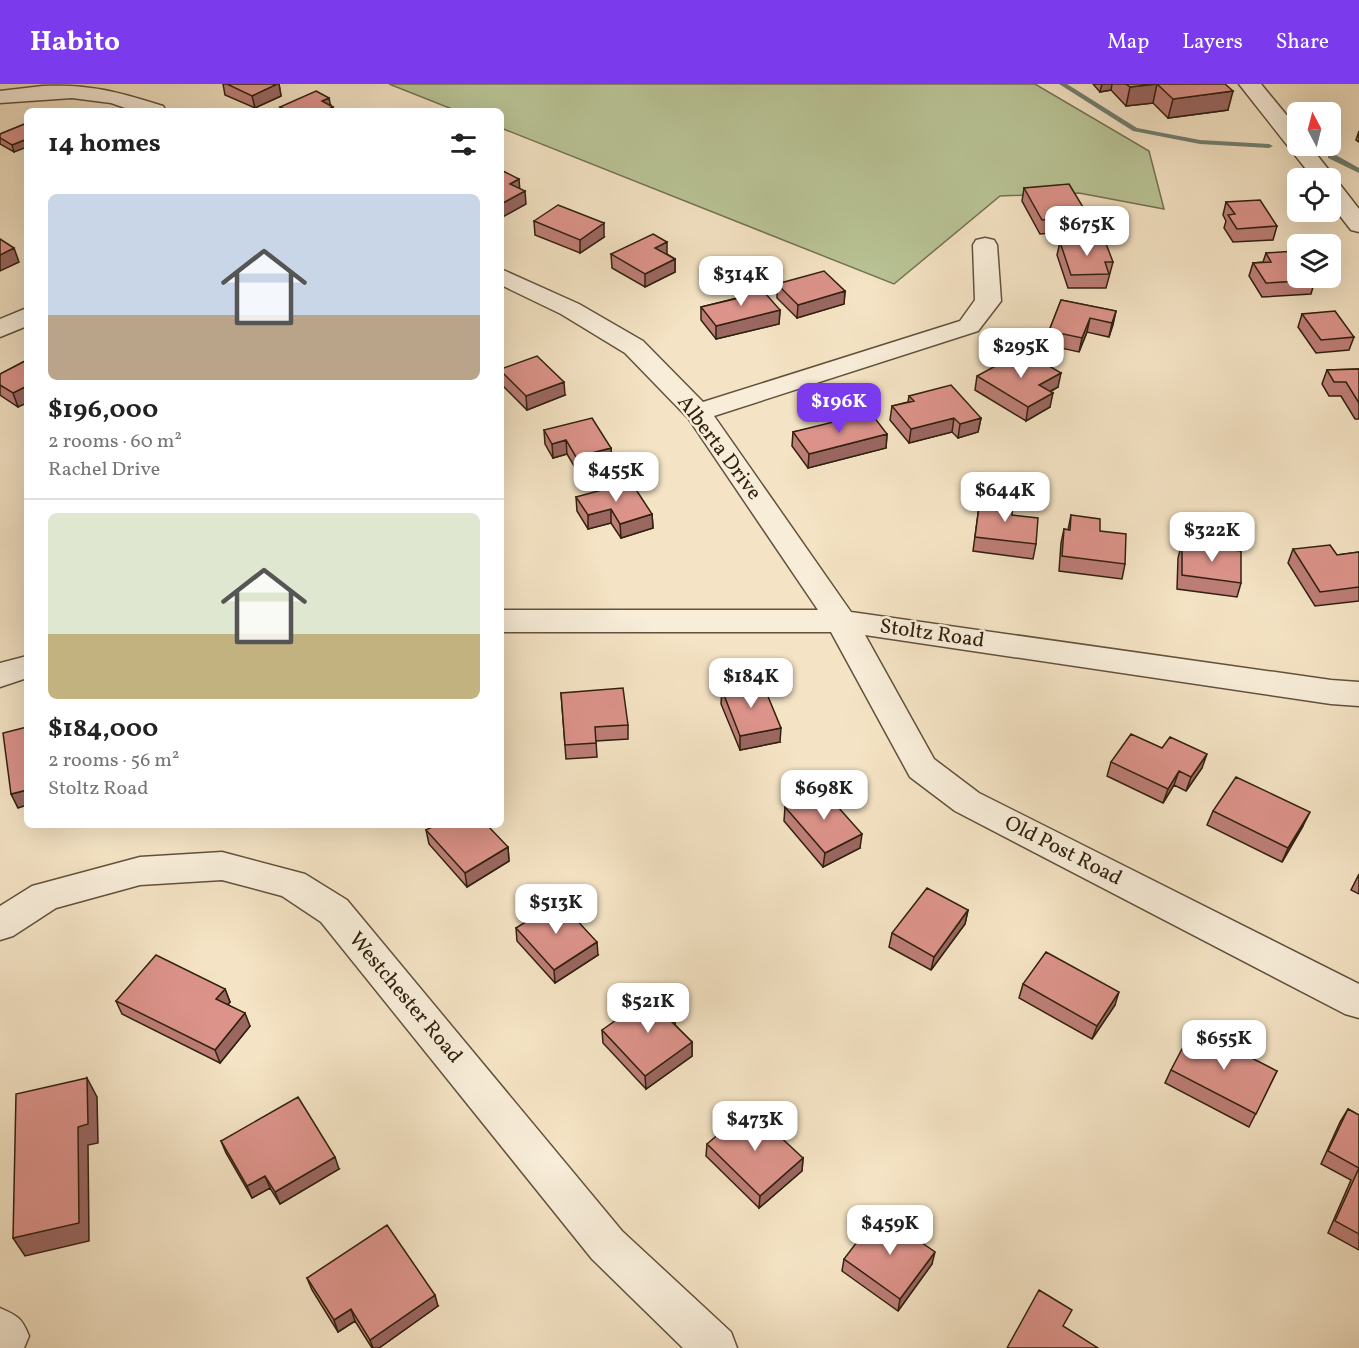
<!DOCTYPE html>
<meta charset="utf-8">
<style>
body{margin:0;font-family:Vollkorn,serif;background:#f6f6f6;color:#222;height:100vh;display:flex;flex-direction:column;font-size:22px;white-space:nowrap}
*{box-sizing:border-box;margin:0}
p{font-size:20px;color:#767676}
.icon{flex:none;width:33px;height:33px;fill:none;stroke:currentColor;stroke-width:2;stroke-linecap:round;stroke-linejoin:round}
.map{position:relative;flex:1;overflow:hidden}
.details{position:absolute;left:24px;top:24px;width:480px;height:720px;display:flex;flex-direction:column;background:#fff;border-radius:9px;box-shadow:0 6px 24px #0002}
.details>*{flex:none}
.needle{width:39px;rotate:353deg}
.fabs{position:absolute;left:1287px;top:18px;display:grid;gap:12px}
.fabs a{display:grid;place-items:center;width:54px;height:54px;border-radius:9px;background:#fff;box-shadow:0 6px 24px #0002;font-size:30px}
.price{position:absolute;translate:-50% -51px;padding:0 14px;border-radius:12px;background:#fff;color:#222;font-size:20px;line-height:39px;filter:drop-shadow(0 2px 3px #0008)}
.price::after{content:'';position:absolute;left:50%;top:36px;width:18px;height:14px;margin-left:-9px;background:inherit;clip-path:polygon(0 0,100% 0,50% 100%)}
.price.active{background:#7c3aed;color:#fff}
ul{padding:0;list-style:none}
li{display:grid;align-content:center;gap:12px;height:318px;padding:0 24px}
li+li{border-top:2px solid #e0e0e0}
li span{display:grid;place-items:center;height:186px;border-radius:9px;color:#555}
li>.icon{margin-inline-start:auto}
span .icon{width:108px;height:108px;fill:#fffc;stroke-width:1}
li b{font-size:26px}
h2{display:flex;justify-content:space-between;align-items:center;height:72px;padding:0 24px;font-size:26px}
header{display:flex;align-items:center;gap:36px;box-sizing:border-box;height:84px;padding:0 30px;background:#7c3aed;color:#fff}
header strong{font-size:28px}
nav{display:flex;gap:33px;margin-inline-start:auto;font-size:21px}
.map>svg:first-child{display:block}
.green{fill:#b9c496;stroke:#757252;stroke-width:1.5}
.lines{fill:none;stroke-linecap:round;stroke-linejoin:round}
.stream{fill:#717f71;fill-rule:evenodd}
.minor-casing{stroke:#62523c;stroke-width:3}
.minor{fill:#f8edd9;fill-rule:evenodd}
.wall{fill:#bd7e77;stroke:#31210f;stroke-width:1.5}
.shaded-wall{fill:#9a6761;stroke:#31210f;stroke-width:1.5}
.building{fill:#dc938a;stroke:#31210f;stroke-width:1.5}
.labels{text-anchor:middle;dominant-baseline:central;stroke-width:5;stroke-linejoin:round;paint-order:stroke}
.street-label{font-size:21px;fill:#31210f;stroke:#f8edd9}
</style>
<header>
<strong>Habito</strong>
<nav><a>Map</a><a>Layers</a><a>Share</a></nav>
</header>
<div class="map">
<svg width="1359" height="1264" viewBox="0 0 1359 1264">
<rect width="100%" height="100%" fill="#f4e3c4"/>
<filter id="stains"><feTurbulence type="fractalNoise" baseFrequency=".00333" numOctaves="4"/><feColorMatrix values="0 0 0 0 .2 0 0 0 0 .09 0 0 0 0 .02 0 0 0 .5 -.17"/></filter>
<radialGradient id="worn" r=".72"><stop offset=".6" stop-color="#630" stop-opacity="0"/><stop offset="1" stop-color="#630" stop-opacity=".3"/></radialGradient>
<path class="green" d="M389,0H1035L1149,67L1164,125L1079,109L1000,112L894,200L501,44V27H457Z"/>
<g class="lines">
<path class="stream" d="M1059,0H1067L1137,44L1200,56L1269,60L1273,62L1269,64L1200,60L1133,47Z
M1328,70H1334L1359,84V89L1328,74Z"/>
<g class="minor-casing">
<path id="minor" d="M1239,0H1261L1298,45V62H1310L1335,94L1333,97L1338,98L1359,125V148L1351,146L1330,119V94H1313Z
M43,2C91,0 118,8 163,22L166,27H134L111,19L72,14L0,19V7Z
M985,154L994,156L997,161L1001,217L978,247L714,332L851,528L1331,596L1359,598V622L1331,620L865,551L934,675L979,709L1359,900V934L1345,930L955,727L910,693L831,548H501V526H818L688,334L625,269L561,230L501,201V185L579,220L643,257L703,318L960,237L975,216L973,161L976,156Z
M27,224V242L0,253V235Z
M27,572V594L0,603V579Z
M222,768L305,790L347,816L622,1147L731,1248L737,1264H683L592,1175L321,838L282,812L222,796L140,801L56,824L13,852L0,856V822L32,802L140,773Z
M0,1224C18,1232 22,1234 29,1252L24,1264H0Z"/>
</g>
<use href="#minor" class="minor"/>
</g>
<path class="wall" d="M223,0H279L281,12L255,24L225,11Z
M1093,0H1225L1228,26L1168,34L1153,19L1126,22L1111,6L1100,8Z
M331,21L334,27H281L280,23Z
M27,39L14,68L0,60V50Z
M1359,47V58L1356,56Z
M1024,104L1089,133L1086,146L1040,150L1022,117Z
M1226,118L1277,142L1273,156L1233,158L1224,144L1226,137L1223,131Z
M534,137L604,153L580,169L535,151Z
M1060,158L1113,178L1106,204H1068L1057,171Z
M1266,169L1315,196L1311,210L1262,213L1249,192L1253,179L1263,178Z
M611,170H667L675,175V188L645,203L612,184Z
M777,200L845,207L844,220L797,234L777,214Z
M737,206L780,226L779,240L716,255L701,236V223L737,214Z
M1061,216L1116,227L1109,253L1087,248L1079,268L1047,261L1049,247Z
M1302,230L1354,253L1349,266L1316,269L1298,243Z
M27,276L18,323L0,311V290Z
M1016,278L1058,303L1050,308V323L1026,337L975,306L977,292Z
M501,285L565,311L527,326L501,300Z
M1359,285V335H1355L1341,312H1329L1322,300L1327,286Z
M909,312L981,334L978,348L958,354L952,348L909,359L890,336L892,322L908,318Z
M856,337L887,350L886,364L808,384L792,362L793,348Z
M544,346L611,364L612,378L577,387L567,370L553,374L545,360Z
M576,413L652,430L653,444L621,454L611,439L588,445L577,427Z
M980,415L1012,431L1036,460L1033,475L973,467Z
M1071,431L1100,447L1125,480L1122,495L1059,487L1061,459L1064,445L1068,446Z
M1182,459L1241,499L1237,513L1177,505L1178,474Z
M1293,465L1337,471L1359,468V517L1315,522L1288,479Z
M722,606L780,658L740,666L721,620Z
M561,609L628,641V655L596,657L597,673L566,675Z
M1111,678L1202,684L1186,707L1174,701L1163,719L1107,692Z
M785,723L860,764L823,783L784,737Z
M1213,727L1303,742L1282,778L1207,741Z
M426,746L508,763L509,777L467,803L429,760Z
M1359,790V810L1351,806Z
M968,826L965,840L931,886L889,863L892,849Z
M516,844L598,871L555,899L517,857Z
M1023,900L1115,921L1092,955L1019,914Z
M225,905L230,918L228,920L250,942L220,979L122,930L116,917Z
M675,927V941L692,958V972L646,1005L603,959L602,946Z
M1171,986L1277,987L1249,1043L1165,999Z
M1348,1025L1359,1031V1166L1328,1149L1351,1096L1321,1080L1340,1038Z
M221,1057L339,1085L280,1120L270,1104L252,1114L226,1069Z
M707,1060L803,1074L802,1087L759,1124L706,1072Z
M844,1175L932,1180L898,1227L842,1187Z
M307,1194L438,1222L379,1264H372L355,1237L338,1248L312,1206Z"/>
<path class="shaded-wall" d="M277,0H279L281,12L255,24L252,12Z
M1102,0H1112L1111,6L1100,8Z
M1157,0L1153,19L1126,22L1130,3Z
M1233,7L1228,26L1168,34L1173,15Z
M329,14L331,24L333,23L334,27H324L322,17Z
M27,55V63L14,68L12,61Z
M519,95L520,108L510,100Z
M525,107L526,120L501,134V120Z
M604,139V153L580,169V156Z
M667,158V172L655,164Z
M14,164L19,178L0,187V171Z
M675,175V188L645,203V190Z
M845,207L844,220L797,234L798,221Z
M780,226L779,240L716,255V242Z
M1116,227L1113,241L1109,253L1112,239Z
M1090,234L1087,248L1079,268L1082,254Z
M1061,289L1058,303L1036,315L1039,301Z
M564,298L565,311L527,326L526,312Z
M27,302V319L18,323L13,309Z
M1053,309L1050,323L1026,337L1028,323Z
M954,334L952,348L909,359L911,345Z
M981,334L978,348L958,354L960,340Z
M887,350L886,364L808,384L809,370Z
M566,356L567,370L553,374L552,360Z
M611,364L612,378L577,387L576,373Z
M611,425V439L588,445V431Z
M652,430L653,444L621,454L620,440Z
M781,644L780,658L740,666V652Z
M1207,670L1202,684L1186,707L1191,693Z
M1179,687L1174,701L1163,719L1168,705Z
M27,706V721L18,724L11,710Z
M1310,728L1303,742L1282,778L1288,764Z
M862,750L860,764L823,783L825,769Z
M508,763L509,777L467,803L465,789Z
M968,826L965,840L931,886L934,873Z
M597,858L598,871L555,899L554,886Z
M225,905L230,918L221,928L216,915Z
M1119,908L1115,921L1092,955L1097,942Z
M675,927V941L667,946V933Z
M245,929L250,942L220,979L215,966Z
M692,958V972L646,1005L645,992Z
M87,994L97,1013L98,1059L88,1061L89,1157L25,1172L13,1154L78,1043Z
M335,1073L339,1085L280,1120L275,1108Z
M803,1074L802,1087L759,1124L760,1112Z
M265,1092L270,1104L252,1114L247,1102Z
M935,1168L932,1180L898,1227L900,1215Z
M435,1211L438,1222L379,1264H373L370,1256Z
M351,1225L355,1237L338,1248L334,1236Z"/>
<path class="building" d="M227,0H277L252,12Z
M1126,0H1156L1130,3Z
M1157,0H1225L1233,7L1173,15Z
M316,7L329,14L322,17L333,23L324,27H289L280,23Z
M27,39V55L12,61L0,54V50Z
M503,87L519,95L510,100L525,107L501,120V88Z
M1069,100L1089,133L1042,136L1024,104Z
M1260,116L1277,142L1237,145L1228,131L1235,130L1226,118Z
M558,121L604,139L580,156L534,137Z
M653,150L667,158L655,164L675,175L645,190L611,170Z
M0,155L14,164L0,171Z
M1105,157L1113,178H1105L1109,190L1071,191L1060,158Z
M1296,167L1298,170V194H1313L1315,196L1266,199L1253,179L1271,178L1266,169Z
M824,187L845,207L798,221L777,200Z
M758,201L780,226L716,242L701,223L743,213L737,206Z
M1061,216L1116,227L1112,239L1090,234L1082,254L1049,247Z
M1335,227L1354,253L1321,256L1302,230Z
M1029,270L1061,289L1039,301L1053,309L1028,323L977,292L1010,274L1016,278Z
M537,272L564,298L526,312L501,287V285Z
M27,276V302L13,309L0,301V290Z
M1359,285V319L1346,298H1334L1327,286Z
M951,301L981,334L960,340L954,334L911,345L892,322L914,317L909,312Z
M853,333L856,337L874,333L887,350L809,370L793,348Z
M592,334L611,364L576,373L566,356L552,360L544,346Z
M631,398L652,430L620,440L611,425L588,431L576,413Z
M980,415L1013,419L1012,431L1038,434L1036,460L975,453Z
M1071,431L1100,435V447L1126,450L1125,480L1062,472L1064,445L1070,446Z
M1182,459L1241,467V499L1182,491Z
M1330,461L1337,471L1359,468V503L1320,508L1293,465Z
M762,598L781,644L740,652L722,606Z
M623,604L628,641L595,643L596,659L565,661L561,609Z
M27,643V706L11,710L3,649Z
M1131,650L1162,664L1170,653L1207,670L1191,693L1179,687L1168,705L1111,678Z
M1236,693L1310,728L1288,764L1213,727Z
M822,705L862,750L825,769L785,723Z
M436,741H487L508,763L465,789L426,746Z
M927,804L968,826L934,873L892,849Z
M559,817L597,858L554,886L516,844Z
M1046,868L1119,908L1097,942L1023,900Z
M156,871L225,905L216,915L245,929L215,966L116,917Z
M656,908L675,927L667,933L692,958L645,992L602,946Z
M1193,944L1277,987L1256,1030L1171,986Z
M87,994L88,1040L78,1043L79,1139L13,1154L16,1010Z
M298,1013L335,1073L275,1108L265,1092L247,1102L221,1057Z
M749,1024L803,1074L760,1112L707,1060Z
M1348,1025L1359,1031V1150L1335,1137L1359,1084L1328,1067Z
M879,1129L935,1168L900,1215L844,1175Z
M387,1141L435,1211L370,1256L351,1225L334,1236L307,1194Z
M1039,1206L1072,1226L1063,1242L1098,1264H1007Z"/>
<g class="labels">
<g class="street-label">
<text transform="translate(719 364) rotate(53)">Alberta Drive</text>
<text transform="translate(932 550) rotate(8)">Stoltz Road</text>
<text transform="translate(1063 767) rotate(27)">Old Post Road</text>
<text transform="translate(405 914) rotate(50)">Westchester Road</text>
</g>
</g>
<rect width="100%" height="100%" filter="url(#stains)"/>
<rect width="100%" height="100%" fill="url(#worn)"/>
</svg>
<div class="fabs">
<a><svg class="needle" viewBox="-14 -14 28 28"><path d="M0-13l5 13h-10z" fill="#e53935"/><path d="M0 13l5-13h-10z" fill="#767676"/></svg></a>
<a><svg class="icon" aria-label="locate" viewBox="0 0 24 24"><circle cx="12" cy="12" r="6"/><path d="M12 2v4M12 18v4M2 12h4M18 12h4"/></svg></a>
<a><svg class="icon" aria-label="layers" viewBox="0 0 24 24"><path d="M12 4l9 5-9 5-9-5zM3 14l9 5 9-5"/></svg></a>
</div>
<b class="price" style="left:1087px;top:173px">$675K</b>
<b class="price" style="left:741px;top:223px">$314K</b>
<b class="price" style="left:1021px;top:295px">$295K</b>
<b class="price active" style="left:839px;top:350px">$196K</b>
<b class="price" style="left:616px;top:419px">$455K</b>
<b class="price" style="left:1005px;top:439px">$644K</b>
<b class="price" style="left:1212px;top:479px">$322K</b>
<b class="price" style="left:751px;top:625px">$184K</b>
<b class="price" style="left:824px;top:737px">$698K</b>
<b class="price" style="left:556px;top:851px">$513K</b>
<b class="price" style="left:648px;top:950px">$521K</b>
<b class="price" style="left:1224px;top:987px">$655K</b>
<b class="price" style="left:755px;top:1068px">$473K</b>
<b class="price" style="left:890px;top:1172px">$459K</b>
<section class="details">
<h2>14 homes<svg class="icon" aria-label="filters" viewBox="0 0 24 24"><path d="M4 7h16M4 17h16"/><circle cx="9" cy="7" r="2"/><circle cx="15" cy="17" r="2"/></svg></h2>
<ul>
<li><span style="background:linear-gradient(#c9d6e8 65%,#b9a48a 0)"><svg class="icon" aria-label="home" viewBox="0 0 24 24"><path d="M3 11l9-7 9 7M6 9v11h12V9"/></svg></span><div><b>$196,000</b><p>2 rooms · 60 m²</p><p>Rachel Drive</p></div></li>
<li><span style="background:linear-gradient(#dfe7d0 65%,#c2b280 0)"><svg class="icon" aria-label="home" viewBox="0 0 24 24"><path d="M3 11l9-7 9 7M6 9v11h12V9"/></svg></span><div><b>$184,000</b><p>2 rooms · 56 m²</p><p>Stoltz Road</p></div></li>
</ul>
</section>
</div>
